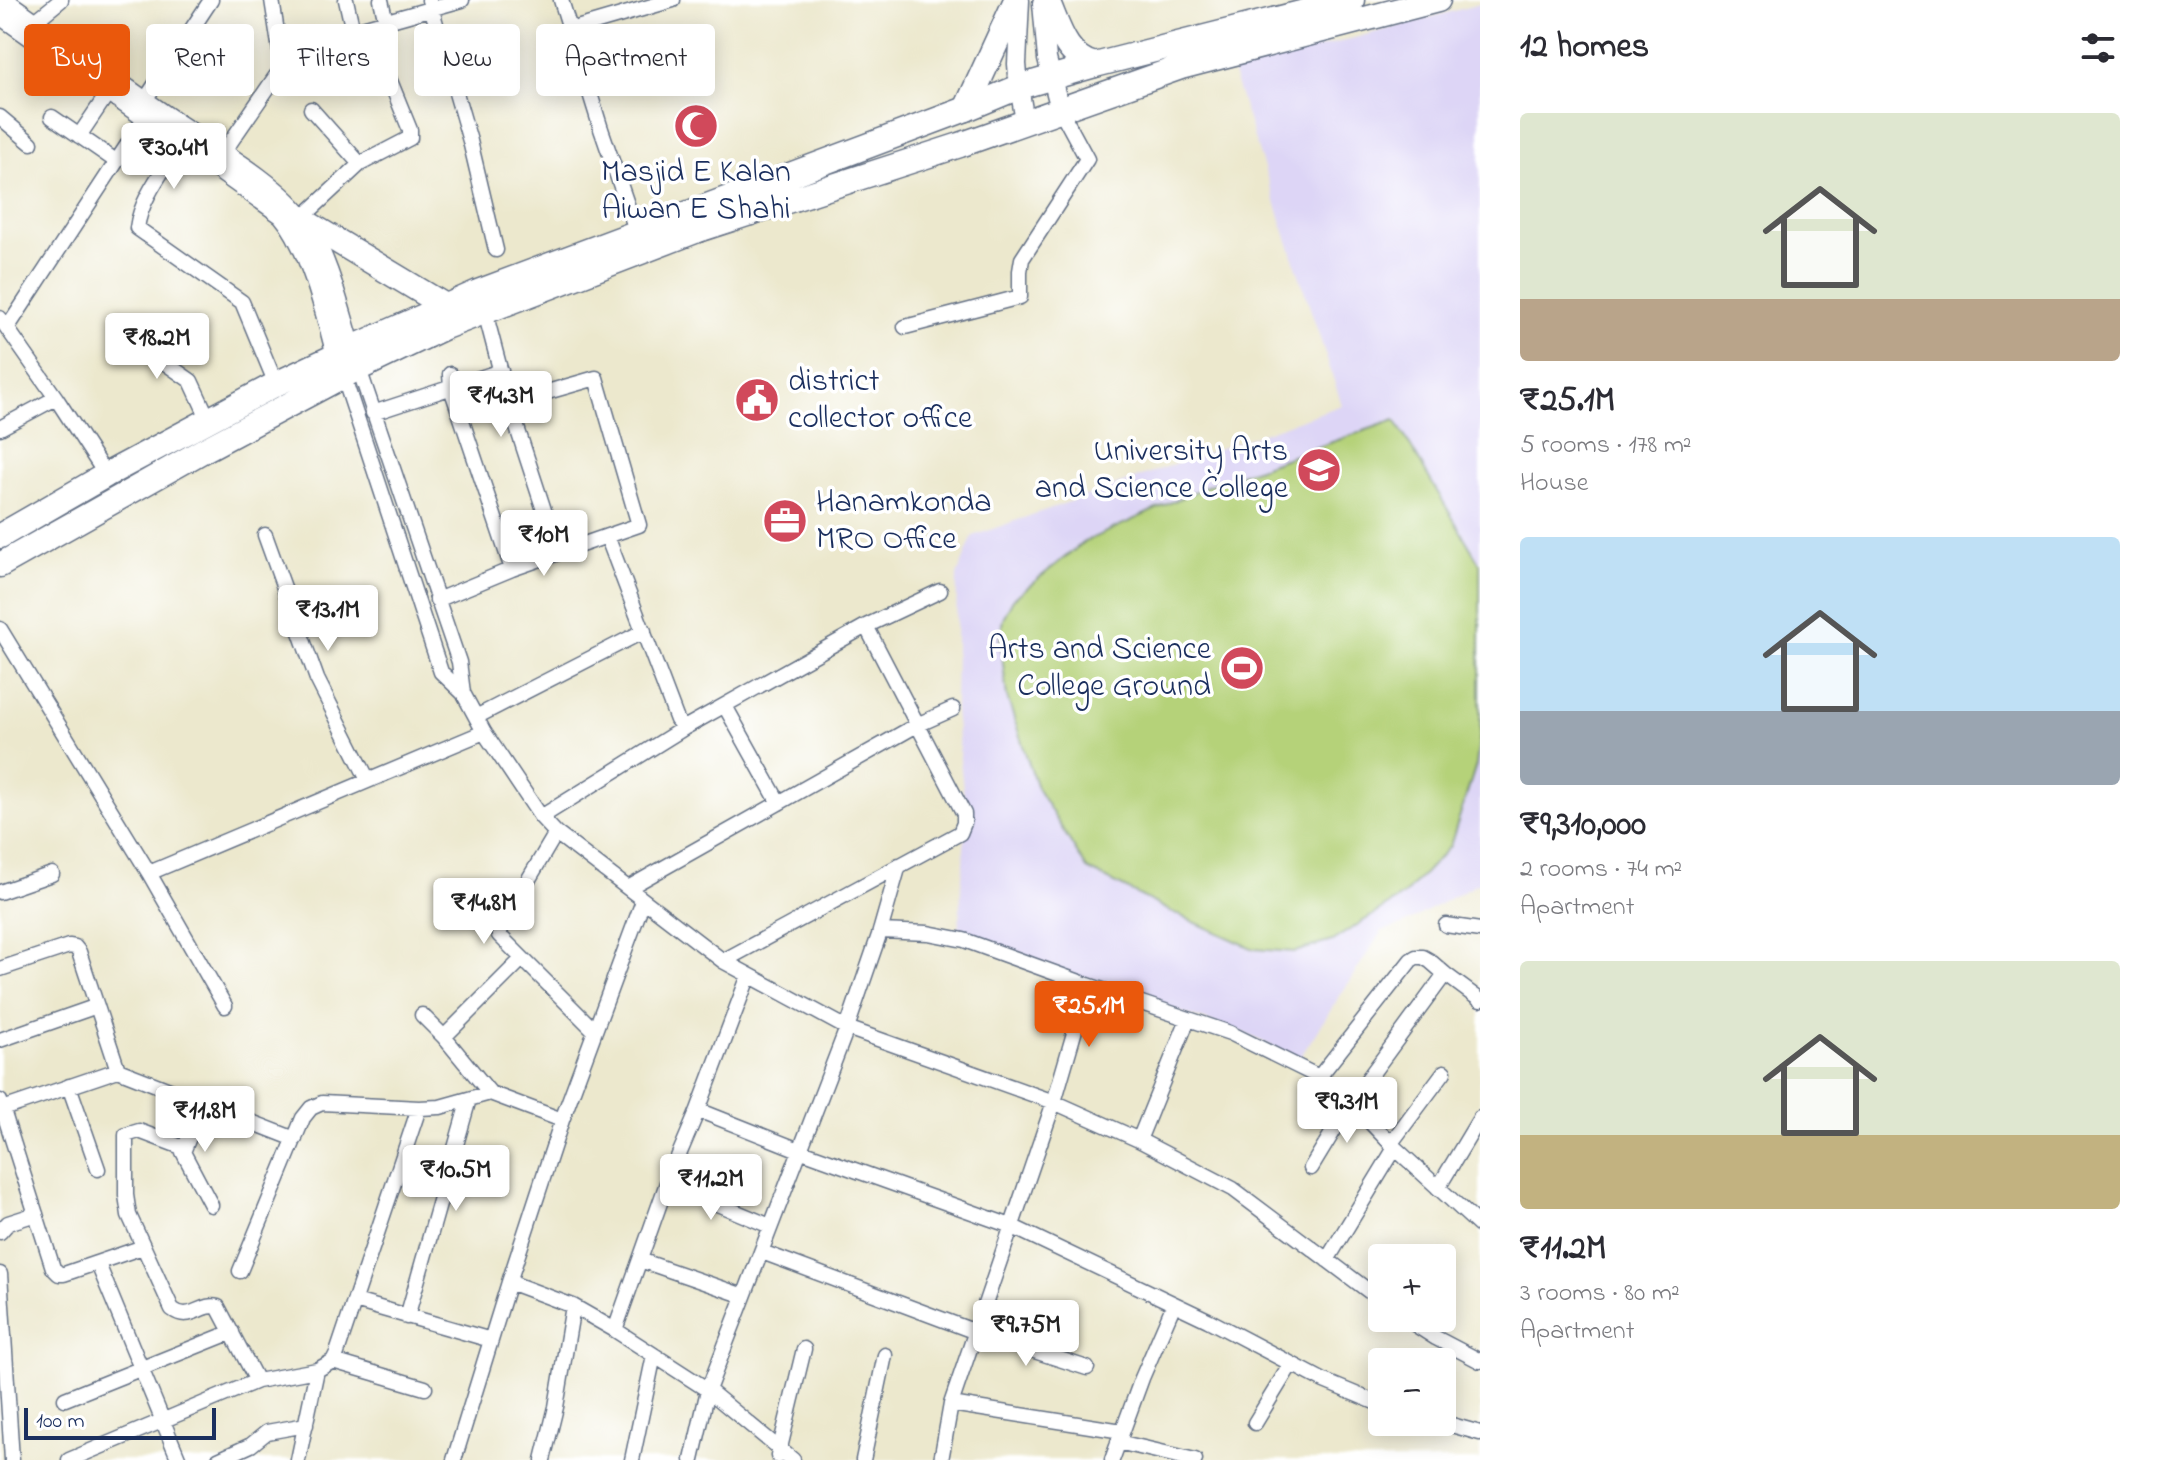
<!DOCTYPE html>
<meta charset="utf-8">
<style>
body{margin:0;font-family:"Indie Flower",sans-serif;background:#f7f7f7;color:#2b2b33;height:100vh;display:flex;flex-direction:column;font-size:30px;white-space:nowrap}
*{box-sizing:border-box;margin:0}
p{font-size:26px;color:#7c7c81}
.icon{flex:none;width:44px;height:44px;fill:none;stroke:currentColor;stroke-width:2;stroke-linecap:round;stroke-linejoin:round}
.map{position:relative;flex:1;overflow:hidden}
.details{display:flex;flex-direction:column;background:#fff;width:680px}
.details>*{flex:none}
.guide{position:absolute;left:24px;top:24px;width:760px;height:72px;display:flex;gap:16px}
.fabs{position:absolute;left:1368px;top:1244px;display:grid;gap:16px}
.fabs a{display:grid;place-items:center;width:88px;height:88px;border-radius:8px;background:#fff;box-shadow:0 4px 20px #0003;font-size:40px}
.scale{position:absolute;left:24px;bottom:20px;width:192px;box-sizing:border-box;padding-left:8px;border:4px solid #1b2f5e;border-top:0;font-size:22px;line-height:28px;white-space:nowrap;color:#1b2f5e;-webkit-text-stroke:6px #fff;paint-order:stroke}
.price{position:absolute;translate:-50% -68px;padding:0 18px;border-radius:8px;background:#fff;color:#222;font-size:26px;line-height:52px;filter:drop-shadow(0 2px 4px #0008)}
.price::after{content:'';position:absolute;left:50%;top:48px;width:24px;height:18px;margin-left:-12px;background:inherit;clip-path:polygon(0 0,100% 0,50% 100%)}
.price.current{background:#ea580c;color:#fff}
ul{padding:0;list-style:none}
li{display:grid;align-content:center;gap:16px;height:424px;padding:0 40px}
li span{display:grid;place-items:center;height:248px;border-radius:8px;color:#555}
li>.icon{margin-inline-start:auto}
span .icon{width:144px;height:144px;fill:#fffc;stroke-width:1}
li b{font-size:34px}
h2{display:flex;justify-content:space-between;align-items:center;height:96px;padding:0 40px;font-size:34px}
.tag{padding:0 28px;border-radius:8px;background:#fff;box-shadow:0 4px 20px #0003;font-size:28px;line-height:72px}
.tag.current{background:#ea580c;color:#fff}
main{display:flex;flex:1;min-height:0}
.map>svg:first-child{display:block}
.built{fill:#ddd5f6}
.green{fill:#b5d279;stroke:#68806c;stroke-width:2}
.lines{fill:none;stroke-linecap:round;stroke-linejoin:round}
.minor-casing{stroke:#647085;stroke-width:17}
.tertiary-casing{stroke:#647085;stroke-width:21}
.primary-casing{stroke:#647085;stroke-width:27}
.trunk-casing{stroke:#647085;stroke-width:27}
.minor{stroke:#fff;stroke-width:14}
.tertiary{stroke:#fff;stroke-width:18}
.primary{stroke:#fff;stroke-width:24}
.trunk{stroke:#fff;stroke-width:24}
.labels{text-anchor:middle;dominant-baseline:central;stroke-width:7;stroke-linejoin:round;paint-order:stroke}
.poi-label{font-size:32px;fill:#1b2f5e;stroke:#fff;text-anchor:start}
</style>
<main>
<div class="map">
<svg width="1480" height="1460" viewBox="0 0 1480 1460">
<rect width="100%" height="100%" fill="#fff"/>
<filter id="ink" filterUnits="userSpaceOnUse"><feTurbulence type="fractalNoise" baseFrequency=".0125" numOctaves="2"/><feDisplacementMap in="SourceGraphic" scale="16" xChannelSelector="R" yChannelSelector="G"/><feConvolveMatrix kernelMatrix="1 2 1 2 8 2 1 2 1" color-interpolation-filters="sRGB"/></filter>
<filter id="wash" filterUnits="userSpaceOnUse"><feTurbulence type="fractalNoise" baseFrequency=".006" numOctaves="4" result="noise"/><feDisplacementMap in="SourceGraphic" scale="32" xChannelSelector="R" yChannelSelector="G"/><feGaussianBlur stdDeviation="1.8" result="paint"/><feColorMatrix in="noise" values="0 0 0 0 0 0 0 0 0 0 0 0 0 0 0 0 0 1.4 0 .05"/><feComposite in="paint" operator="in"/></filter>
<g filter="url(#wash)">
<rect width="100%" height="100%" fill="#ece8cd"/>
<path class="built" d="M1480,4V882L1402,925L1382,931L1299,1059L1244,1033L958,939L966,818L955,710L957,575L973,536L1342,405L1232,71Z"/>
<path class="green" d="M1395,420L1480,564V732L1476,765L1450,846L1404,895L1332,941L1295,952L1254,949L1174,913L1087,869L1037,788L1007,697L1000,638L1003,618L1013,599L1084,542L1207,486Z"/>
</g>
<g filter="url(#ink)">
<g class="lines">
<g class="minor-casing">
<path id="minor" d="M272,0L280,51L462,0
M346,0L353,31
M381,0L386,22
M429,0L470,141L496,250
M561,0L601,129L637,233
M34,22L61,0
M570,30L673,0
M145,100L211,0
M0,117L31,143
M52,117L110,157
M79,136L108,93
M180,143C165,169 141,197 137,228L242,302L276,384
M223,153L276,76L309,44
M360,164L410,138V130L380,56
M302,218L360,164L311,109
M485,312L509,403L558,553
M0,318L56,398L106,475
M8,327L145,118
M905,327L1020,297V271L1022,259L1087,159L1060,109
M118,330L191,381L209,420
M357,363L459,662L463,693
M342,372L441,672L463,693L484,732L541,817L556,833L723,961L847,1028L1054,1102L1139,1140L1233,1189L1382,1301
M450,374L451,388L512,569
M373,413L501,371
M0,428L56,398
M265,535L317,679L368,780
M607,536L677,720L684,728
M437,600L512,569L639,525L596,378L509,403
M0,629L149,873L225,1006
M725,706L779,803
M476,717L644,631
M541,817L684,728L866,626L940,591
M556,833L504,921L499,935L595,1031
M149,873L484,732
M628,888L917,725L953,709
M0,892L52,874
M1446,925L1480,930
M880,931L928,933L964,940L1088,985L1230,1033L1319,1077L1351,1102L1395,1148L1480,1226
M522,959L444,1037L490,1093L562,1120
M723,961L960,833L964,823V814L866,626
M0,969L69,946L75,947L79,952L118,1070
M422,1015L444,1037
M0,1040L97,1006
M1319,1077L1411,960L1416,957H1423L1430,961L1445,974L1480,1000
M69,1086L98,1169
M0,1101L53,1268L59,1274H64L143,1247
M203,1103L183,1152L211,1205
M0,1110L118,1070L295,1139
M698,1110L799,1150L1011,1226L1208,1320L1324,1381L1382,1405
M1139,1140L1188,1019
M1391,1143L1444,1072
M184,1148L139,1131L126,1135V1195L129,1215L172,1309C191,1323 200,1302 218,1307L257,1381
M1311,1168L1351,1102L1445,974
M667,1183L770,1226
M1438,1188L1480,1118
M0,1232L8,1223L36,1214
M762,1252L976,1332L1087,1368
M640,1260L744,1296
M1327,1260L1395,1148
M98,1264L179,1460
M240,1271L303,1118L311,1108L322,1103L419,1108L440,1107L490,1093
M0,1274L12,1460
M509,1282L573,1306L615,1330L708,1390L793,1460
M355,1301L491,1340
M407,1317L469,1099
M1405,1318L1436,1338L1480,1361
M615,1330L667,1183L698,1110L749,975
M333,1361L425,1388
M65,1399L232,1332
M951,1404L1122,1431
M1441,1422L1480,1433
M1255,1423L1291,1364
M1118,1442L1195,1460
M778,1456L804,1349
M69,1460L257,1381L317,1370L333,1361L337,1353L419,1108
M218,1460L251,1445L267,1432L306,1425
M298,1460L317,1370
M454,1460L509,1282L562,1120L643,901
M543,1460L556,1407L573,1306
M632,1460L654,1355
M692,1460L708,1390L847,1028L879,935L899,865
M863,1460L885,1355
M941,1460L951,1404L1054,1102L1088,985
M1112,1460L1142,1378L1174,1304"/>
</g>
<g class="tertiary-casing">
<path id="tertiary" d="M4,0C61,40 117,82 174,121C213,147 280,184 305,222C329,260 339,305 352,348
M1020,0L1017,64L1019,87L1025,121
M1042,3L1047,59L1060,109
M0,15L282,215C309,246 326,316 336,356"/>
</g>
<g class="primary-casing">
<path id="primary" d="M0,536L106,475L276,384L352,348L478,292L966,109L1019,87L1095,65L1352,0
M0,565L204,450L343,376L445,327L698,230L960,145L1181,67L1438,0"/>
</g>
<g class="trunk-casing">
<path id="trunk" d="M1047,0C1058,25 1065,58 1095,65
M966,109L1016,0
M743,193L751,213
M691,213L698,230
M304,221L447,307"/>
</g>
<use href="#minor" class="minor"/>
<use href="#tertiary" class="tertiary"/>
<use href="#primary" class="primary"/>
<use href="#trunk" class="trunk"/>
</g>
</g>
<defs>
<g id="mosque-disc" transform="scale(2.3)"><circle r="9.5" fill="#d1495b" stroke="#fff"/><path d="M3.5-4.9A6 6 0 1 0 3.5 4.9A5 5 0 1 1 3.5-4.9Z" fill="#fff"/></g>
<g id="civic-disc" transform="scale(2.3)"><circle r="9.5" fill="#d1495b" stroke="#fff"/><path d="M-.6-6.5H3V-4.5H.6V-3L4-1V1h2V6H-6V1h2V-1L-.6-3ZM-1.2 2.5V6h2.4V2.5Z" fill="#fff"/></g>
<g id="university-disc" transform="scale(2.3)"><circle r="9.5" fill="#d1495b" stroke="#fff"/><path d="M0-5L7-2L0 1L-7-2ZM-4 1L0 2.5L4 1V4Q0 6-4 4Z" fill="#fff"/></g>
<g id="office-disc" transform="scale(2.3)"><circle r="9.5" fill="#d1495b" stroke="#fff"/><path d="M-6-3h4V-5.5h4V-3h4V5H-6ZM-1-4.5V-3h2v-1.5ZM-6 0V1H6V0Z" fill="#fff"/></g>
<g id="stadium-disc" transform="scale(2.3)"><circle r="9.5" fill="#d1495b" stroke="#fff"/><path d="M0-5a6.5 5 0 1 0 0 10a6.5 5 0 1 0 0-10ZM-3.5-1.8h7v3.6h-7Z" fill="#fff"/></g>
</defs>
<g fill-rule="evenodd">
<use href="#mosque-disc" x="696" y="126"/>
<use href="#civic-disc" x="757" y="400"/>
<use href="#university-disc" x="1319" y="470"/>
<use href="#office-disc" x="785" y="521"/>
<use href="#stadium-disc" x="1242" y="668"/>
</g>
<g class="labels">
<g class="poi-label">
<text x="696" y="173" text-anchor="middle">Masjid E Kalan<tspan x="696" dy="37">Aiwan E Shahi</tspan></text>
<text x="788" y="382">district<tspan x="788" dy="37">collector office</tspan></text>
<text x="1288" y="452" text-anchor="end">University Arts<tspan x="1288" dy="37">and Science College</tspan></text>
<text x="816" y="503">Hanamkonda<tspan x="816" dy="37">MRO Office</tspan></text>
<text x="1211" y="650" text-anchor="end">Arts and Science<tspan x="1211" dy="37">College Ground</tspan></text>
</g>
</g>
</svg>
<div class="fabs">
<a>+</a>
<a>−</a>
</div>
<div class="scale">100 m</div>
<b class="price" style="left:174px;top:191px">₹30.4M</b>
<b class="price" style="left:157px;top:381px">₹18.2M</b>
<b class="price" style="left:501px;top:439px">₹14.3M</b>
<b class="price" style="left:544px;top:578px">₹10M</b>
<b class="price" style="left:328px;top:653px">₹13.1M</b>
<b class="price" style="left:484px;top:946px">₹14.8M</b>
<b class="price current" style="left:1089px;top:1049px">₹25.1M</b>
<b class="price" style="left:1347px;top:1145px">₹9.31M</b>
<b class="price" style="left:205px;top:1154px">₹11.8M</b>
<b class="price" style="left:456px;top:1213px">₹10.5M</b>
<b class="price" style="left:711px;top:1222px">₹11.2M</b>
<b class="price" style="left:1026px;top:1368px">₹9.75M</b>
<div class="guide">
<a class="tag current">Buy</a>
<a class="tag">Rent</a>
<a class="tag">Filters</a>
<a class="tag">New</a>
<a class="tag">Apartment</a>
</div>
</div>
<section class="details">
<h2>12 homes<svg class="icon" aria-label="filters" viewBox="0 0 24 24"><path d="M4 7h16M4 17h16"/><circle cx="9" cy="7" r="2"/><circle cx="15" cy="17" r="2"/></svg></h2>
<ul>
<li><span style="background:linear-gradient(#dfe7d0 75%,#b9a48a 0)"><svg class="icon" aria-label="home" viewBox="0 0 24 24"><path d="M3 11l9-7 9 7M6 9v11h12V9"/></svg></span><div><b>₹25.1M</b><p>5 rooms · 178 m²</p><p>House</p></div></li>
<li><span style="background:linear-gradient(#bfe0f5 70%,#9aa5b1 0)"><svg class="icon" aria-label="home" viewBox="0 0 24 24"><path d="M3 11l9-7 9 7M6 9v11h12V9"/></svg></span><div><b>₹9,310,000</b><p>2 rooms · 74 m²</p><p>Apartment</p></div></li>
<li><span style="background:linear-gradient(#dfe7d0 70%,#c2b280 0)"><svg class="icon" aria-label="home" viewBox="0 0 24 24"><path d="M3 11l9-7 9 7M6 9v11h12V9"/></svg></span><div><b>₹11.2M</b><p>3 rooms · 80 m²</p><p>Apartment</p></div></li>
</ul>
</section>
</main>
